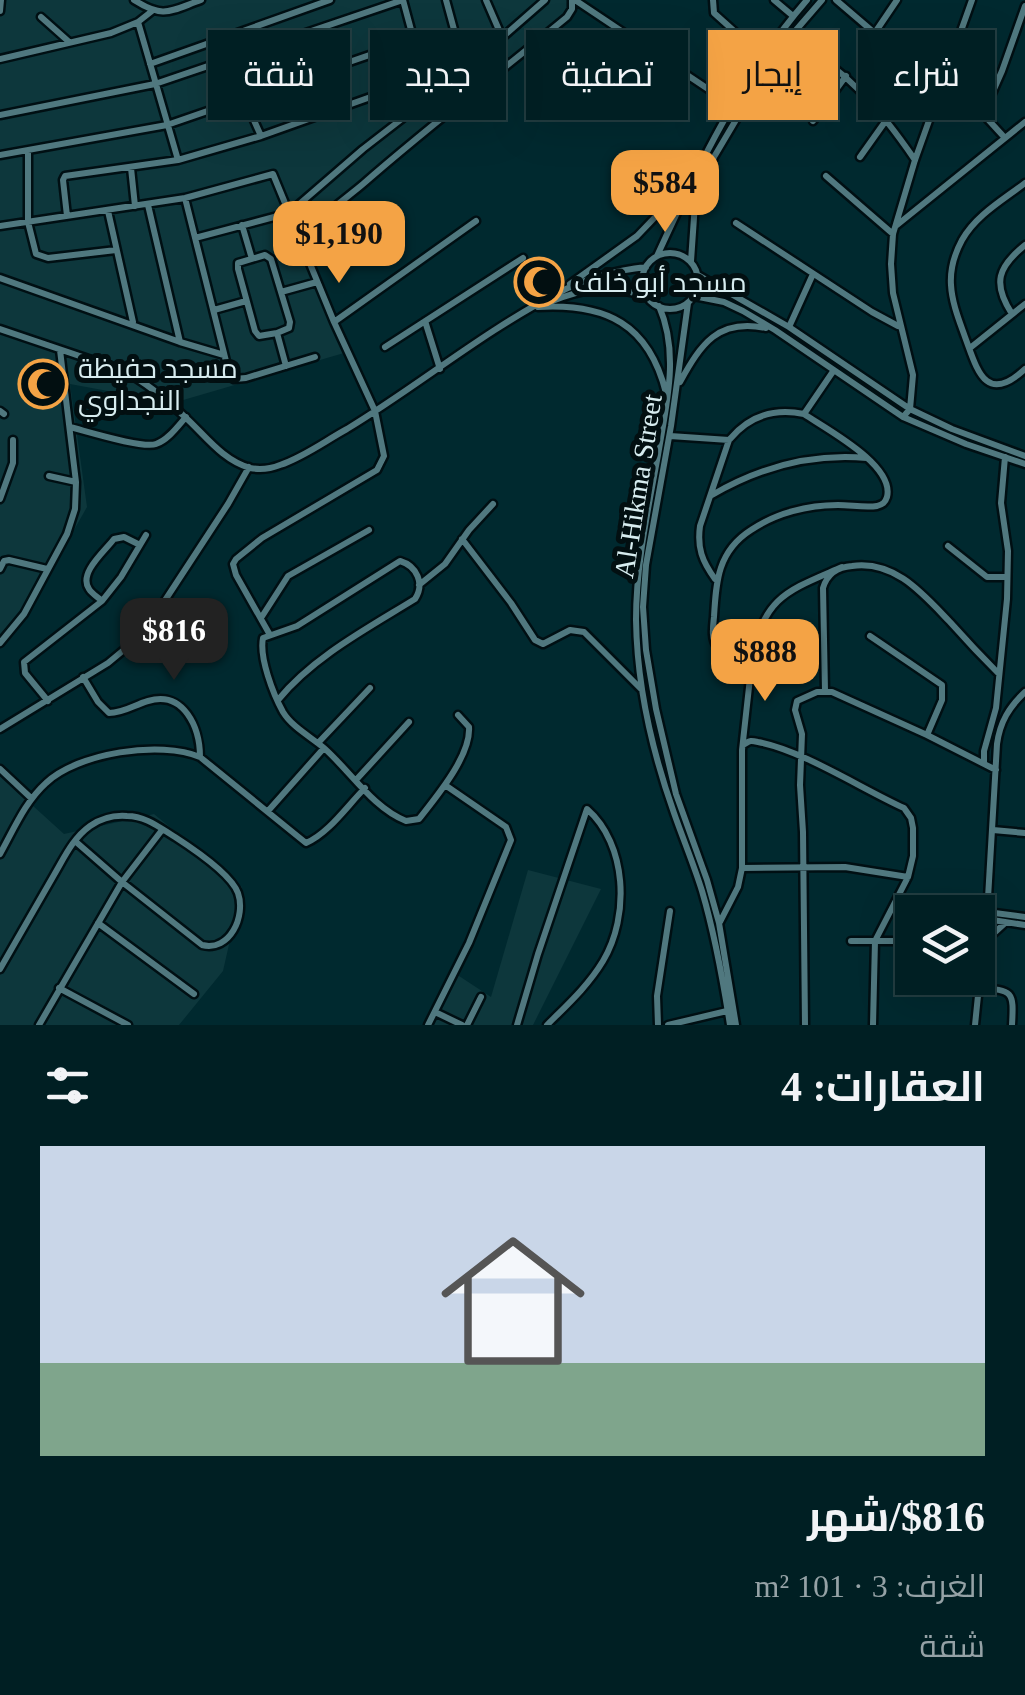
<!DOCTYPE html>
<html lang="ar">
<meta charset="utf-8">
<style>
body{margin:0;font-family:"Times New Roman",Cairo,serif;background:#0a272b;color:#f1f3f6;direction:rtl;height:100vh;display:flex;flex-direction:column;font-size:38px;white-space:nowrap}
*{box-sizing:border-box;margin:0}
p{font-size:32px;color:#95a2a6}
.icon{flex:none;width:55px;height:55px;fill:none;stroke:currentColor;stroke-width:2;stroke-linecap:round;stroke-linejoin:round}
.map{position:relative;height:1025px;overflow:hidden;direction:ltr}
.drawer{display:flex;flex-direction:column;background:#001f23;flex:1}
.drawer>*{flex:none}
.hud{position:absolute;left:30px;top:30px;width:965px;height:90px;direction:rtl;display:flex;gap:20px}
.fabs{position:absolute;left:895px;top:895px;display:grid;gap:20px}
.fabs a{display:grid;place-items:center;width:100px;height:100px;border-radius:0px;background:#001f23;box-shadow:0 10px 40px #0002,0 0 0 2px #223d41;font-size:50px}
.price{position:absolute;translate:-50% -85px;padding:0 22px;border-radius:20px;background:#f4a345;color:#111;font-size:32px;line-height:65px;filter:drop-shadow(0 2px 5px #0008)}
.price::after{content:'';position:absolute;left:50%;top:60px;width:30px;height:22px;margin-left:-15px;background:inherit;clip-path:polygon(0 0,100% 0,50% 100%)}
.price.selected{background:#222;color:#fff}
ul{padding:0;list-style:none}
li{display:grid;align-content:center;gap:20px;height:530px;padding:0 40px}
li span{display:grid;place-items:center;height:310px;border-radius:0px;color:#555}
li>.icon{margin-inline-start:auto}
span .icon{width:180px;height:180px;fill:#fffc;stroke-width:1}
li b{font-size:42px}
h2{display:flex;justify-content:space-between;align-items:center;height:120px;padding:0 40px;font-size:42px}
.chip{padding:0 35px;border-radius:0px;background:#001f23;box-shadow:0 10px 40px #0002,0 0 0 2px #223d41;font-size:35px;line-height:90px}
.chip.selected{background:#f4a345;color:#111}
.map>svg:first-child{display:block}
.built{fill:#0d373c}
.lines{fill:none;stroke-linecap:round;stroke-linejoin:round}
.minor-casing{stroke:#000f13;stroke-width:11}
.minor{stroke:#50787f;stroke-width:6}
.labels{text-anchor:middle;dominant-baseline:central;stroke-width:10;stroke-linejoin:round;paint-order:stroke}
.poi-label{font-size:28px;fill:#d7ecef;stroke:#020f11;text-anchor:start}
.street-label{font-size:28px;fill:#d7ecef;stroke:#020f11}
</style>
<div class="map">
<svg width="1025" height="1025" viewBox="0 0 1025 1025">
<rect width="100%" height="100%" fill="#00292f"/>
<path class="built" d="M0,0H574L582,5L298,231L344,353L173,403L70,384L87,507L28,611L0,634Z
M0,776L64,834L154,814L242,887L223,971L179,1025H0Z
M528,870L601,889L533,1025H433L456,974L491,997Z"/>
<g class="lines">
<g class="minor-casing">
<path id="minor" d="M134,0C164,19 170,11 201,0
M403,0L424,78L426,98
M446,0L465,70
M486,0L502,37
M575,0L732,105
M713,0L714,13L763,57
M774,0L793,16
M836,0L940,89L961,105L983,114L1005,138
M0,11L1,0
M41,17L68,41
M138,22L178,160
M874,34L897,0
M790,37C847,71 878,106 915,160
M0,59L111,33L138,22L152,11
M150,64L330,0
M244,98L261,136
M983,114L1002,71L1025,6
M0,115L155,84L403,0
M813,121L846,76
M28,150V222L36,254L48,258L116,250
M0,155L167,125L413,40
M860,157L887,119
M131,168L135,206
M826,176L893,234
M1025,183C1003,200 976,215 962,240C955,253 950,270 951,285C952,303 959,320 965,337C977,369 985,406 1025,369
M185,198L230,377L234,379L246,378L315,357
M148,205L180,342
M108,211L133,322
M67,216L63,180L65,176L178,160L261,136L424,78
M736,223L872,312L898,326
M242,225L252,259
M897,225L1025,122
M0,226L185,198L273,174L334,322L375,411L384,456L377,470L262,538L236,559L233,564L236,575L270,635
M195,238L289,213L363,149L465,70L545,0
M303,244C314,219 342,202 363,184C429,126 499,73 567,17L572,9V0
M642 281a28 28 0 1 1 56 0a28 28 0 1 1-56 0Z
M657,256C698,166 741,76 807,0
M691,261L695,203L714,157L762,76L790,37L822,0
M698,275L789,327L910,409L952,429L1025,456
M0,278L180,342L224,355
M570,284L637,236L659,213L695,168
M281,292L317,282
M694,296L724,302L743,311L775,330L903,417L966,444L1025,464
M547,303C584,288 607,284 646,296
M688,303L671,426L646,565L643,607L646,650L656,709L676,794L707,880L719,923L736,1025
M659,306C680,354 666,406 658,455C648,510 636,564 636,620C637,686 652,751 674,813C683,839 694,865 702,891C715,935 723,980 730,1025
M538,307C606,303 649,324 666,393
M214,310L246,301
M1012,314C992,283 998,267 1025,245
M425,321L440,369
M334,322L476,221
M789,327L813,274
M0,329L124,371C147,383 166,399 185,417C205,435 222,460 250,468C260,470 270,469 280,465C304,457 325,441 347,429C418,386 484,331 558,293C584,279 617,270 646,267
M277,333L259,336L255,331L238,269V263L265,255L271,259L290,322L289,328L277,333L286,366
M385,347L523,258
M970,348L1025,304
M834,370L804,414C826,429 895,465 887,497C885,503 883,504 877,506C865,508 851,505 838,505C808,505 776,513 751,530C718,551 716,581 714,617C713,627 711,638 717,647C725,657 739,659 752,660C764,596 787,591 842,567
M680,382C701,344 718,318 766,328
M0,411L4,414
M903,417L910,409L913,375L893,293L891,264L893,234L915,160L972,0
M70,427C86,431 143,449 156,444C168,440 178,426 186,417
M670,436L729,440L700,526C697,548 702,561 715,579
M730,439C749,416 774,408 804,414
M49,476L76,482
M712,495C760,467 811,453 867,458
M0,499L13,463V440
M462,539L511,603L535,640L543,644L570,630L584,632L642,690
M948,546L987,577H1007
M0,569L4,561L9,560L47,569
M419,585L445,564L469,530L493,504
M102,601C98,597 92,594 89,589C78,573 105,551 114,539L124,537L140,545
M261,618L288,576L369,530
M870,636L942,685V700L927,735
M0,643L24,614L67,534L75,509L76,482L60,350
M83,677L98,702L109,713C124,713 134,705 148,701C184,690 200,728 200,757
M825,691L823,588C827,574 838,567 852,566C895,560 923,594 950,622C966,640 982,657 999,674
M278,700C313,657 368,628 415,599C425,584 417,566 400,561L297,626L263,638C259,657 273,694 283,712C292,727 311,737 324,748C350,771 373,808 406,821L419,819C436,797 471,756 469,727L458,715
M48,701L25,673L24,662L102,601L121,577L146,535
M0,729L108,663L143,634L228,504L249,467
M318,743L370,688
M743,745C750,741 749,740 758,742C802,750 862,789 904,808L911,818L913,828V856L908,877L875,941L873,1025
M984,763V751L996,708L1007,599L1008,551L1001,503L1005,457
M0,769L31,798
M356,780L409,722
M268,811L324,748
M993,830L1025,833
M0,854C14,829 25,802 46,783C77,753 161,740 200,757L306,843C329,833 347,806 365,788
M742,868L845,867L908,877
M987,912L1025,917
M986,919L1025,925
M720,922L738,887L742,868V750L752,660
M98,923L194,994
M851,941H912
M978,942L983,943L1004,924
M0,969C18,938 36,906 54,875C64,858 73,838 90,826C100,819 114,815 127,816C146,816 160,828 175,837C192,848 231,874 238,893C246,916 230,952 202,945L122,882L75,841
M59,988L128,1025
M979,988C1013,990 1014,991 1012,1025
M435,1012L462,1025
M39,1025L122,882L162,830
M428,1025L469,943L511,840L506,827L445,785
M467,1025L481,997
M517,1025L538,954L587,809C627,844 630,916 603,961C588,986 567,1005 547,1025
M658,1025L657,996L670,911
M668,1025L727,1011
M805,1025L803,832L800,785L802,734L795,710L797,701L817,692H832L927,735L996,770
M975,1025L988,898L997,744C1000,722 1009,707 1025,692"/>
</g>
<use href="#minor" class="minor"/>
</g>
<defs>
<g id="mosque-ring" transform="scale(2.5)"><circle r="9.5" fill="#020f11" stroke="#f4a345" stroke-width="1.5"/><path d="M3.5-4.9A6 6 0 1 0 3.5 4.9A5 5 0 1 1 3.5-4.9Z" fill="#f4a345"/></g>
</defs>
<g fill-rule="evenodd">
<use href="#mosque-ring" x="539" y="282"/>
<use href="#mosque-ring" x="43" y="384"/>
</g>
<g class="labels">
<g class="poi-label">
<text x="574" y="282">مسجد أبو خلف</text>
<text x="78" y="368">مسجد حفيظة<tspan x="78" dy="32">النجداوي</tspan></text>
</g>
<g class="street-label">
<text transform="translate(638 486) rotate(-81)">Al-Hikma Street</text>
</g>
</g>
</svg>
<div class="fabs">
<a><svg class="icon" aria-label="layers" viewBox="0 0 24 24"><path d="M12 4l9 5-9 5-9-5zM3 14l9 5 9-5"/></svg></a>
</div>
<b class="price" style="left:665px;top:235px">$584</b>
<b class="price" style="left:339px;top:286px">$1,190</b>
<b class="price selected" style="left:174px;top:683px">$816</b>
<b class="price" style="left:765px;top:704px">$888</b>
<div class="hud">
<a class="chip">شراء</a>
<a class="chip selected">إيجار</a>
<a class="chip">تصفية</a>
<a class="chip">جديد</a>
<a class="chip">شقة</a>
</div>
</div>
<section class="drawer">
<h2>العقارات: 4<svg class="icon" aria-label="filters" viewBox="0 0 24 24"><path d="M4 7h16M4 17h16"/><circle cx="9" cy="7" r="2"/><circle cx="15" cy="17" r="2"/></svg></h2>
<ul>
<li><span style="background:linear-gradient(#c9d6e8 70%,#7fa58c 0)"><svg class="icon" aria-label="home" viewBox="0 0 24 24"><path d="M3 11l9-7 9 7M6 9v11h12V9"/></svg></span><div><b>$816/شهر</b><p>الغرف: 3 · 101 m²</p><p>شقة</p></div></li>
</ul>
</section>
